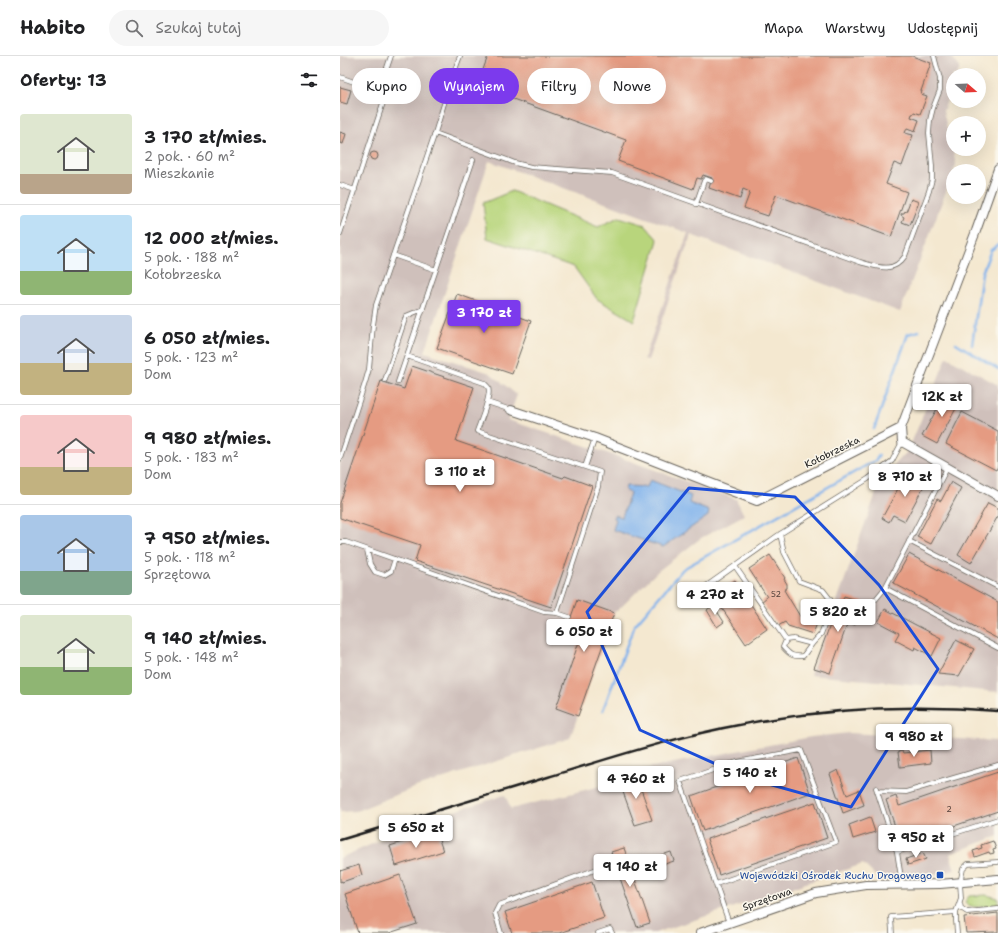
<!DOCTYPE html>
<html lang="pl">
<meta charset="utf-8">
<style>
body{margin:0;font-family:"Shantell Sans",sans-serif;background:#f6f6f6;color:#202124;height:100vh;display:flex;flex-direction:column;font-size:15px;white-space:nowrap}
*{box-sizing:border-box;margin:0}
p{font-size:13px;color:#757577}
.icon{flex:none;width:22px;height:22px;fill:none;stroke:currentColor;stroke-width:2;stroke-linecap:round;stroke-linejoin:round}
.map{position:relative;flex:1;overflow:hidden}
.panel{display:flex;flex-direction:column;background:#fff;width:340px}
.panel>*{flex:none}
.guide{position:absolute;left:12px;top:12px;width:380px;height:36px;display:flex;gap:8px}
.needle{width:26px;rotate:109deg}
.fabs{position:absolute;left:606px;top:12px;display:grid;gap:8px}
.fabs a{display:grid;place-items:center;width:40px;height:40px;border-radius:50%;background:#fff;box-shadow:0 4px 16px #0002;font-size:20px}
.price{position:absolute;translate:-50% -34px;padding:0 9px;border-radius:4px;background:#fff;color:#222;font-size:13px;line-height:26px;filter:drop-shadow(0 1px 2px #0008)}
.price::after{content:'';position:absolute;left:50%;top:24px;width:12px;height:9px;margin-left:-6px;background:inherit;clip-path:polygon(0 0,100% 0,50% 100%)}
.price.selected{background:#7c3aed;color:#fff}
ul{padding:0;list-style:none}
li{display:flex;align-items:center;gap:12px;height:100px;padding:0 20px}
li+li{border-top:1px solid #e0e0e0}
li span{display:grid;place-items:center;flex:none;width:112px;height:80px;border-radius:4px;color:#555}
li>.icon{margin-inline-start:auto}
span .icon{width:48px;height:48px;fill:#fffc;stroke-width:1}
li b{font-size:17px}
h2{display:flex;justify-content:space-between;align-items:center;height:48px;padding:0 20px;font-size:17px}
.tag{padding:0 14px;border-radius:18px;background:#fff;box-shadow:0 4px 16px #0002;font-size:14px;line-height:36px}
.tag.selected{background:#7c3aed;color:#fff}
header{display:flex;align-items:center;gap:24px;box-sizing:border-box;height:56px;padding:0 20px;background:#fff;border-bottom:1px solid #e0e0e0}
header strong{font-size:19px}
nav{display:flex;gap:22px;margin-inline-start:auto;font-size:14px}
.search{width:280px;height:36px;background:#f6f6f6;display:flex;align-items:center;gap:10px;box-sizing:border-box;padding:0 14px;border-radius:22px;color:#757577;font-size:15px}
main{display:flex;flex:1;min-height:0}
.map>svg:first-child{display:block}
.industrial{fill:#cfc0bb}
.green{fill:#b8d57b;stroke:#6a784c}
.water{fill:#80b2ec;stroke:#4e6784}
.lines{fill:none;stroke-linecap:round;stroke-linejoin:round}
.stream{stroke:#80b2ec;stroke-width:2.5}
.building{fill:#e59b82}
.service-casing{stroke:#68635b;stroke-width:5.5}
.minor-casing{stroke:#68635b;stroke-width:10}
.service{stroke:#fff;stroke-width:4}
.minor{stroke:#fff;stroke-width:8}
.rail{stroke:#1c1c1c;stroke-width:2.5}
.marked{fill:none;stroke:#1d4ed8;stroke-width:3;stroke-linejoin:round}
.transit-dot{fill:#1a4fb4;stroke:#fbf7ec;stroke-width:1.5}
.labels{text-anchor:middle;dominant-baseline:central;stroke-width:3;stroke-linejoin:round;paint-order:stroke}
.number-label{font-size:8px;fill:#4e3c36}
.street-label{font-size:10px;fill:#1c1c1c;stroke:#fbf7ec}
.transit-label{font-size:10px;fill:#164399;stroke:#fbf7ec;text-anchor:end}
</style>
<header>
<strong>Habito</strong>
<div class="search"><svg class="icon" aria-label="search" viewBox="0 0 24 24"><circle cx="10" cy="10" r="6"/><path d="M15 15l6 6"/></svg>Szukaj tutaj</div>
<nav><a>Mapa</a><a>Warstwy</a><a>Udostępnij</a></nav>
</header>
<main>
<section class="panel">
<h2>Oferty: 13<svg class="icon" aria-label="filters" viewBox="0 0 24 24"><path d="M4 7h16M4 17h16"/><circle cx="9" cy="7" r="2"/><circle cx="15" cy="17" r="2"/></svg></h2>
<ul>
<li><span style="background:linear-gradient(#dfe7d0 75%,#b9a48a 0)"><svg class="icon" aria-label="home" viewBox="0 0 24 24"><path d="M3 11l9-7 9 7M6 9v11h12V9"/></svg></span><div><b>3 170 zł/mies.</b><p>2 pok. · 60 m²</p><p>Mieszkanie</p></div></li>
<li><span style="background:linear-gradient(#bfe0f5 70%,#8fb573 0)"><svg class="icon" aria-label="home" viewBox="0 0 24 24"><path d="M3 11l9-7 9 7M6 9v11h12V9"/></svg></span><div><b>12 000 zł/mies.</b><p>5 pok. · 188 m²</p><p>Kołobrzeska</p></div></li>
<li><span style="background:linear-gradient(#c9d6e8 60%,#c2b280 0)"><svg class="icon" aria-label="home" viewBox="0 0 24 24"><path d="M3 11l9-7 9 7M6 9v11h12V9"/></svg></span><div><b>6 050 zł/mies.</b><p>5 pok. · 123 m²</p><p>Dom</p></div></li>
<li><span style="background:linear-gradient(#f6c9c9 65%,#c2b280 0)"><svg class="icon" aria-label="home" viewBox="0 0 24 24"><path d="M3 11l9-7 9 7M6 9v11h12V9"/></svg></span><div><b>9 980 zł/mies.</b><p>5 pok. · 183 m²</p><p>Dom</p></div></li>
<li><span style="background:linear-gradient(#a9c7e8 70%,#7fa58c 0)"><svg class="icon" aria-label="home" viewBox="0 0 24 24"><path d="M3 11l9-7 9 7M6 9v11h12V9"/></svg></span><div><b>7 950 zł/mies.</b><p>5 pok. · 118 m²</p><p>Sprzętowa</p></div></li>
<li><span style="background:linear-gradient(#dfe7d0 65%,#8fb573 0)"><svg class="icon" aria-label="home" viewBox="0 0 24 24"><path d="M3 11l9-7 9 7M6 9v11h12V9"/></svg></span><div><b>9 140 zł/mies.</b><p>5 pok. · 148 m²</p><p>Dom</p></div></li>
</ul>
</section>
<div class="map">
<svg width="658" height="877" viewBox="0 0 658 877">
<rect width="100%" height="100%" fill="#fbf7ec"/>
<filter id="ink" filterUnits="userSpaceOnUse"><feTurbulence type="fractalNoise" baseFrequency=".025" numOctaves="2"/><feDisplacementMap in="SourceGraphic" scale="8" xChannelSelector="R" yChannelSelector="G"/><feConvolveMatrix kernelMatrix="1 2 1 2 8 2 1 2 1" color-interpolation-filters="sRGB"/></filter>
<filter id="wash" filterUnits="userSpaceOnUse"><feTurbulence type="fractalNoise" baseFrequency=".012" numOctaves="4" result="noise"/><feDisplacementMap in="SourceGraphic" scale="16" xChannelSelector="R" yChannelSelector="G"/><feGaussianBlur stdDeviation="0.9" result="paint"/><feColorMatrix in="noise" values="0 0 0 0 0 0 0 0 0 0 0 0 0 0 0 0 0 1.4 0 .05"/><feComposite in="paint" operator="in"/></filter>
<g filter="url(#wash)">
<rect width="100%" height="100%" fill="#f4e8d0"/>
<path class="industrial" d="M0,0H611L620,12L617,19H613V29L603,55L616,108L614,115H613V117L560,256L351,179L308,304L304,303L348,177L149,105L85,296L150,317L177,339L168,364L276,400L396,443L404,459L361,482L318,515L277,555H275L230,682L76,731L16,755L0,756Z
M607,301L658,329V636L470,619L542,421L568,395Z
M509,677L658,685V780L610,798L615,814L575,822L539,823L523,808L315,877H0V802L90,763L165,739L171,753L268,728L276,718L471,681Z"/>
<path class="green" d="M172,135L258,171L279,161L305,169L318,184L294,265L257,243L234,211L147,182L143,147Z
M646,839L658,842V849C648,849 633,855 625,846L629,840Z"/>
<path class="water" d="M310,424L351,440L349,447L369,455L368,460L323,491L273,474L276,463L273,462L274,459L282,461L290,437L285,434L286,430L307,431Z"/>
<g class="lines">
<path class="stream" d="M616,287L658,313
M632,289L642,217L651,194L658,189
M534,373L568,278L579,275
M263,654L294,570L343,513L536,404L539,399"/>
</g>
<g id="blocks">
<path class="building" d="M148,0H572L591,7L581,35H582L581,38L587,40L580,58L574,56L573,58H572L571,61L579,64L575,75L567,72L565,77L573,79L562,110L554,107L546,128L567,136L551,181L436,139L428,160L404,152L410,136L403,133L400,143L369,132L372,122L363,119L361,123L357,122L353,133L278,105L286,84L137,30Z
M0,31L11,34L7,48L0,46Z
M0,76L6,78L3,88L0,87Z
M30 100a4 4 0 1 1 8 0a4 4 0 1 1-8 0Z
M571,143L579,146L570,169L562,166L564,161L561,159L562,157H564L565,155L566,156Z
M117,238L191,265L172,318L97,292Z
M72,310L134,331L116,385L223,422L225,420L252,430L211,551L75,505L80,489L0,462V447L41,325L64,333Z
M607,335L621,343L597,388L582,380Z
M622,356L658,375V410L656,414L606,388Z
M567,416L586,426L565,465L553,459L549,466L542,462Z
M611,426L621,432L591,488L577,481L597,443L601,445Z
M648,447L658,452V460L631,507L618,499Z
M569,498L658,546V583L553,527Z
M430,499L445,522L444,523L447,528V532L444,534L461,562L466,564L469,555L480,559L473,578L448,570L445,566L438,570L421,546L427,541L409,513Z
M395,524L427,573L406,588L373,539Z
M504,540L523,546L515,569L508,566L490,617L474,612L496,553L500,554Z
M237,544L274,557L238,660L216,652L241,580L226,575Z
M373,549L384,566L377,571L367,554Z
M545,553L601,582L592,600L575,591L574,594L555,584L559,577L538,566Z
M616,584L634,593L619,620L598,618Z
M590,694L591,707L560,711L558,696L562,695L563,697Z
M458,702L470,737L363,775L351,740Z
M498,714L507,739L519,734L524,749L503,757L490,718Z
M658,716V755L561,788L546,744L556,740L559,750Z
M296,719L312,764L295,769L279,725Z
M475,746L487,782L379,819L367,783Z
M530,761L535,776L513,783L509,769Z
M96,775L103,795L56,810L50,790Z
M653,785L656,793L653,794L654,797L650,798L649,796L635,801L633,795L642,792L641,789Z
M284,792L310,867L297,871L271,796Z
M331,796L334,805L312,812L309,803Z
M583,797L586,803L568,809L566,803Z
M19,809L22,819L2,826V825L0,826V815Z
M60,819L77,868L49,877H18L5,838Z
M252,826L264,862L219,877H172L165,856Z
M658,857V876L626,877L624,861Z"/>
</g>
</g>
<g filter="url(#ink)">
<use href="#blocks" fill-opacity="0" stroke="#68635b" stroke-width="1"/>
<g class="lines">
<g class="service-casing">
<path id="service" d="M0,21L39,35
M95,77L175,107L191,111L272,117L520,206C538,211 553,218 565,200L589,135L592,123V110L589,77L590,64L593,52L600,34V23L594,0
M0,129L15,134
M356,148L364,125L366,123L371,125
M0,178L43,47L39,35L51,0
M53,199L96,214
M67,300L144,327C145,328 147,330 148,331C152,339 140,366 137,375L260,416L258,431L217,557
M45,324L66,260L83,253
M58,326L133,104
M147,346L171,354
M0,403L25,327L29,313L33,269L36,249L95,77L111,25L120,0
M245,411L255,382
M440,478L444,496L459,525L483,534L490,543V554L481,578L472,588L453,583L446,584L443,591C450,599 453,601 463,600L472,588
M569,485L658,531
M0,486H6L204,556L217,557L229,561
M27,494L30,508L35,516L44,519L51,515L55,503
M395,510L446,584
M545,532L658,592
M536,543L545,532L607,412
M360,545L365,531L440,478L528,423L552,405L562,386
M536,732L557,796L562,828
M537,735L566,736L658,709
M557,796L658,763
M376,828L496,786L461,694L397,706L340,725L389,867
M620,847L621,852L627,856L658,853
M616,856V865L617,877
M161,877L155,857L159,849L268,809
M258,877L270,873L272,877
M552,877L551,861L616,856L621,842L620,827L623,813L628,808L658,806"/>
</g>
<g class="minor-casing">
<path id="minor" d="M171,354L255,382L417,445L561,372L636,175L658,113
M561,372L562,386L658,440
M360,877L476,837L526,829L600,828L658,823"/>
</g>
<use href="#service" class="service"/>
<use href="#minor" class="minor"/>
<path class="rail" d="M0,784C69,763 139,742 208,721C273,701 338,680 404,668C488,652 574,648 658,655"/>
</g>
</g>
<path class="marked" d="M349,432L455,441L539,529L598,613L511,751L407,722L300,674L247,556Z"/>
<rect class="transit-dot" x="596" y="815" width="8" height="8" rx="2"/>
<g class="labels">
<g class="number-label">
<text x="436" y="538">52</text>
<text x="609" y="753">2</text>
</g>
<g class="street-label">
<text transform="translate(492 396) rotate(-26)">Kołobrzeska</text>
<text transform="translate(427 843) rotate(-19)">Sprzętowa</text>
</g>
<g class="transit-label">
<text x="592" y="819">Wojewódzki Ośrodek Ruchu Drogowego</text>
</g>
</g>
</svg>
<div class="fabs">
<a><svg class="needle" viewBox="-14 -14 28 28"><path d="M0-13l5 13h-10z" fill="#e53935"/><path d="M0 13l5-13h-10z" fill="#757577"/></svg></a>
<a>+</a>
<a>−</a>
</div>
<b class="price selected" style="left:144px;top:278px">3 170 zł</b>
<b class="price" style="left:602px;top:362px">12K zł</b>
<b class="price" style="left:120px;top:437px">3 110 zł</b>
<b class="price" style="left:565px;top:442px">8 710 zł</b>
<b class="price" style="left:375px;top:560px">4 270 zł</b>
<b class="price" style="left:498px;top:577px">5 820 zł</b>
<b class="price" style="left:244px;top:597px">6 050 zł</b>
<b class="price" style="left:574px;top:702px">9 980 zł</b>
<b class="price" style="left:410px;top:738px">5 140 zł</b>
<b class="price" style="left:296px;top:744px">4 760 zł</b>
<b class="price" style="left:76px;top:793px">5 650 zł</b>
<b class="price" style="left:576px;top:803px">7 950 zł</b>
<b class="price" style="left:290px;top:832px">9 140 zł</b>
<div class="guide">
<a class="tag">Kupno</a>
<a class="tag selected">Wynajem</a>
<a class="tag">Filtry</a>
<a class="tag">Nowe</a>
</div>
</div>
</main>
